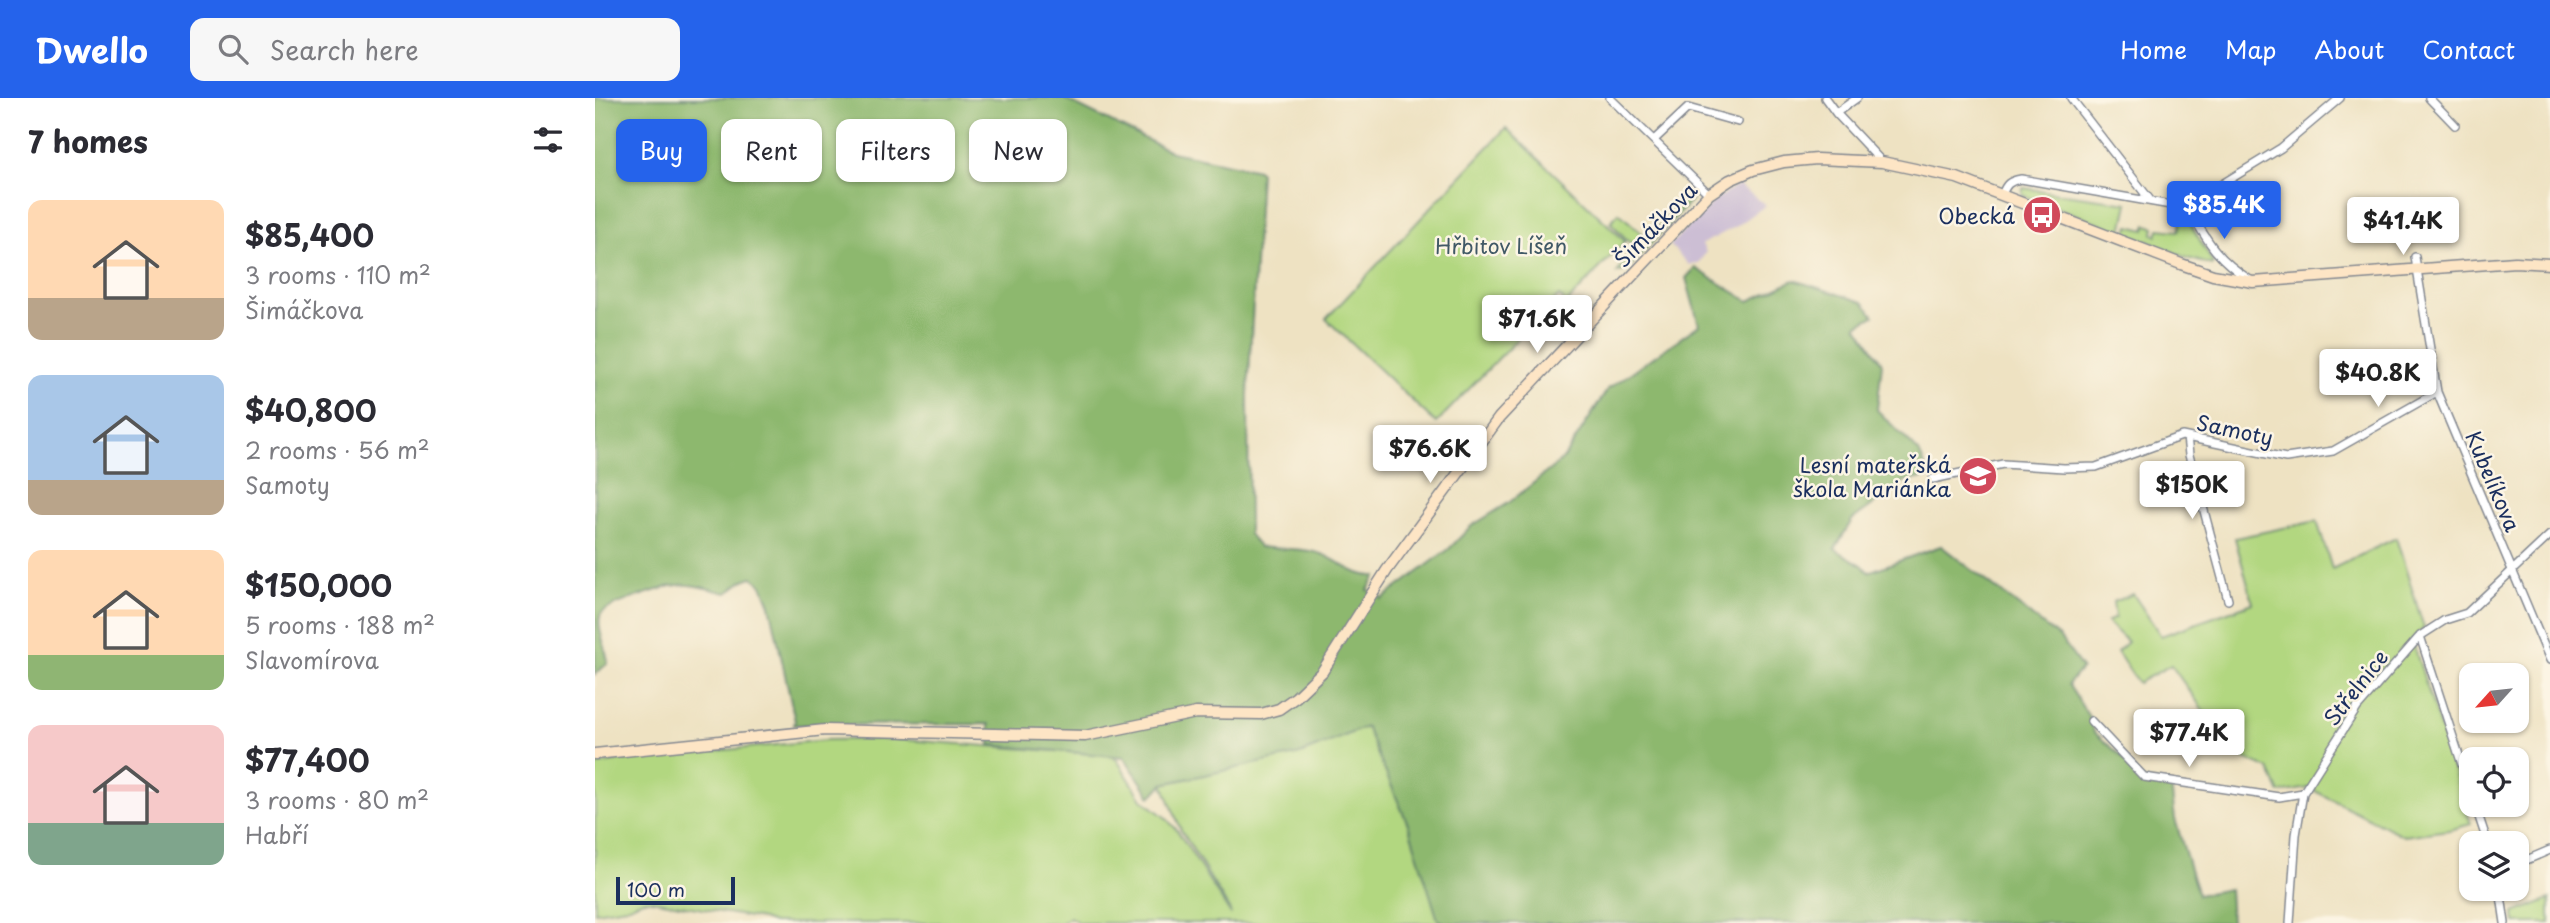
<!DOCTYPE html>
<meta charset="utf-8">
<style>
body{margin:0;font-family:"Playpen Sans",sans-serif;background:#f7f7f7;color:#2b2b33;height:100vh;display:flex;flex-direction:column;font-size:26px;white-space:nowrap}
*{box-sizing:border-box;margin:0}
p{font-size:23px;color:#7c7c81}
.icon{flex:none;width:38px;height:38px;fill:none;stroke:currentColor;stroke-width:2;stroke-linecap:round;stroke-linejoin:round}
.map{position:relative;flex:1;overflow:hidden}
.side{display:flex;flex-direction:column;background:#fff;width:595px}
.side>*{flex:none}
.banner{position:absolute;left:21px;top:21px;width:665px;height:63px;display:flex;gap:14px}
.needle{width:46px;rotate:243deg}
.fabs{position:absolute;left:1864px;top:565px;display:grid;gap:14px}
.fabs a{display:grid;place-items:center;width:70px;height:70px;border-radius:14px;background:#fff;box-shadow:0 2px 5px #0004;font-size:35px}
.scale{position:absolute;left:21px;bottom:18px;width:119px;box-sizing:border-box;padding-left:7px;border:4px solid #1b2f5e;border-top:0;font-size:19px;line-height:24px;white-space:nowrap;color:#1b2f5e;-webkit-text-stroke:5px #fcf5e5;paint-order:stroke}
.price{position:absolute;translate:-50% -60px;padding:0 16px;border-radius:7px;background:#fff;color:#222;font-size:23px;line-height:46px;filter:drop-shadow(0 2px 4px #0008)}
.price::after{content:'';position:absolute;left:50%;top:42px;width:21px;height:16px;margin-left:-10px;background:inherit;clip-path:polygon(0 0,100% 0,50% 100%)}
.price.active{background:#2563eb;color:#fff}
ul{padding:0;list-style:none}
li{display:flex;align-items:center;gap:21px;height:175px;padding:0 28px}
li span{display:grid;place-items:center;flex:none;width:196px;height:140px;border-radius:14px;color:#555}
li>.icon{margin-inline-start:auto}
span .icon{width:84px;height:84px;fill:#fffc;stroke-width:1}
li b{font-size:30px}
h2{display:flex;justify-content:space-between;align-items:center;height:84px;padding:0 28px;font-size:30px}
.tag{padding:0 24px;border-radius:14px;background:#fff;box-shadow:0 2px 5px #0004;font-size:24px;line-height:63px}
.tag.active{background:#2563eb;color:#fff}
header{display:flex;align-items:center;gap:42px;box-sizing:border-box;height:98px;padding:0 35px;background:#2563eb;color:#fff}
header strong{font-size:33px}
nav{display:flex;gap:38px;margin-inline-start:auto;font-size:24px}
.search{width:490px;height:63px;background:#f7f7f7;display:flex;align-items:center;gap:18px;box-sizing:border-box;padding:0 24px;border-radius:14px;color:#7c7c81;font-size:26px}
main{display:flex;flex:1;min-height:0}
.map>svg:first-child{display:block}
.industrial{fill:#ccbed4}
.green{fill:#b2d780;stroke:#66836f;stroke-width:2}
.forest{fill:#8db86e;stroke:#547466;stroke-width:2}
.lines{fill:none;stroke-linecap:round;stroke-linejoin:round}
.street-casing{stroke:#848890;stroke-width:10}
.secondary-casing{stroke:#848890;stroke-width:13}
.street{stroke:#fff;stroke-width:7}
.secondary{stroke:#fde5c5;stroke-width:10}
.labels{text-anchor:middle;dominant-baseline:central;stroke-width:5;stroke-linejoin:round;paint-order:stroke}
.poi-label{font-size:21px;fill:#1b2f5e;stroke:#fcf5e5;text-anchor:end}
.street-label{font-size:21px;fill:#1b2f5e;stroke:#fcf5e5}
.park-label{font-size:21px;fill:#415966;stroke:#fcf5e5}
</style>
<header>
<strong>Dwello</strong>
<div class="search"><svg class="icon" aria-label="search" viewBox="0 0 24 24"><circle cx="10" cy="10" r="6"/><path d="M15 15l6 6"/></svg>Search here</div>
<nav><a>Home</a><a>Map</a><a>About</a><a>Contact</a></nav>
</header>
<main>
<section class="side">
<h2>7 homes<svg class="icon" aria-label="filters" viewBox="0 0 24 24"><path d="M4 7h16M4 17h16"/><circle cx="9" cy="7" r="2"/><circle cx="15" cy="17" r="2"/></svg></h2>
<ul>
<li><span style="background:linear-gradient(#ffd9b3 70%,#b9a48a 0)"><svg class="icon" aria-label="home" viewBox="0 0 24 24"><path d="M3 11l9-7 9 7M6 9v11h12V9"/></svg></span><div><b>$85,400</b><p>3 rooms · 110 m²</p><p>Šimáčkova</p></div></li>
<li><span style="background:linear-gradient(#a9c7e8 75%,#b9a48a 0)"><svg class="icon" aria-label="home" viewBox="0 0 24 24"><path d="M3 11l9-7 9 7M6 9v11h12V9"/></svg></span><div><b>$40,800</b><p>2 rooms · 56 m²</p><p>Samoty</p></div></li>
<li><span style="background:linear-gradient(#ffd9b3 75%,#8fb573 0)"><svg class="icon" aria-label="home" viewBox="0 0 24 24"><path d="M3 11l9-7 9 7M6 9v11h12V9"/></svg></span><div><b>$150,000</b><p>5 rooms · 188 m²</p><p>Slavomírova</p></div></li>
<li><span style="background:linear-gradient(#f6c9c9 70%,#7fa58c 0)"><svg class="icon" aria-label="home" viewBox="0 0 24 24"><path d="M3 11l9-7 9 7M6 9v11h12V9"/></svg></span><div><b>$77,400</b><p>3 rooms · 80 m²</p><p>Habří</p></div></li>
</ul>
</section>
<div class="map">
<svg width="1955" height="825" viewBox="0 0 1955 825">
<rect width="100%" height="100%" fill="#fcf5e5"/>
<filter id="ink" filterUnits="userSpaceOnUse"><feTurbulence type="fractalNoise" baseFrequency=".0143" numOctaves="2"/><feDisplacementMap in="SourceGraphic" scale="14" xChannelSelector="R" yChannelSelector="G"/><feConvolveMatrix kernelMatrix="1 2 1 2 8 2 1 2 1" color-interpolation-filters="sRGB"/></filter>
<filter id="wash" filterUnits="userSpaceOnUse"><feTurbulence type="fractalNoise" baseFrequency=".00686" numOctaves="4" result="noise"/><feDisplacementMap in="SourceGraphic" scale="28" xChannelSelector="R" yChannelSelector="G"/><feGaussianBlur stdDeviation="1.57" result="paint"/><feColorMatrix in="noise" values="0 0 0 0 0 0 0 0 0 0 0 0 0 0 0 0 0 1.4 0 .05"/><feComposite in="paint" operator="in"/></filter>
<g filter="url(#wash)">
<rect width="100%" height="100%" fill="#eee2c2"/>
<path class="industrial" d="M1144,87L1171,107L1142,128L1107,146L1111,154L1103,166L1094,167L1075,147L1121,101Z"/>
<path class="green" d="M911,30L1030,143L972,205L964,198L841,325L731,221Z
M1428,90L1533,105L1527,133L1532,134L1534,128L1550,132L1552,127L1559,129L1558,136L1562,138L1564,131L1583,133L1586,121L1595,125L1618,165L1617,167L1589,159L1556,144L1427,97Z
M1024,115L1052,140L1045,150L1048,154C1040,162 1034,173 1022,175L1032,161L1037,147L1015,124Z
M1722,423L1737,471L1801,440L1829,530L1817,542L1876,726L1854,732L1809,738L1714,690L1685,695L1674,671L1640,657L1576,567L1543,585L1522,554L1533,544L1512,524L1520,520L1518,504L1538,496L1566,538L1658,505L1640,440Z
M771,629L813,726L843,821L847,825H484L475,819L467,825H178L167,821L56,802H48L31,809L0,814V667L29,662L231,642L297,641L515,657L522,662L547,701L571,720L582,732L636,817L634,811L586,732L568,686L705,656Z
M1955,801V825H1920L1919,815Z"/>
<path class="forest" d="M0,0H467L577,54L663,72L665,74L653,297L654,436L664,449C681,451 698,450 715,453C739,456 757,480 781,478L773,492L785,497L787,501L854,451L875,429L915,404L968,361L1013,291L1104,227L1091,180L1100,170L1154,203L1199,182L1268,204L1279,218L1262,227L1287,265L1282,312L1324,354L1335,379L1310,383L1257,422L1240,451L1267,467L1273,474L1346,448L1465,540L1487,570L1473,586L1494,619L1499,634L1526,658L1548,683L1576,687L1580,721L1603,797L1634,791L1636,825H851L843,822L813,726L771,629L705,656L568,686L556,699L529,659L395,647L394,626L199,627L200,623L175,507L167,487L157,479L149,482L132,495C117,492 98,485 83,487C72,488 10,508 6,516C0,527 12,552 13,565L0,576Z
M1092,97L1097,102L1048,154L1044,150Z"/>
</g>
<g filter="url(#ink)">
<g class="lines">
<g class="street-casing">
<path id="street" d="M1015,0L1114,96
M1230,0L1241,15L1287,64
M1476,0L1555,102
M1834,0L1860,27
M1241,15L1262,0
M1059,42L1093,10L1143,24
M1407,97C1411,86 1414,83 1426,81L1593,110C1613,144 1621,160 1655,182
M1593,110L1601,102L1686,50L1745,0
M1820,159L1842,294L1955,562
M1592,339L1594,357L1633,502
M1338,381L1408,366L1469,370L1501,369L1587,338L1691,360L1738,353L1842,294
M1825,538L1876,694
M1496,623L1549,679L1684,699L1708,695
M1880,707L1893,746
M1922,766L1955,752
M1905,791L1910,825
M1695,825L1701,737L1708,695L1762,610L1825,538L1850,522L1872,515L1955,437"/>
</g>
<g class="secondary-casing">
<path id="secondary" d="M0,656L230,632L490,638L601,615L666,616L684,611L701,599L727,574L792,472L904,320L1114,96L1135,82L1158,72L1189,64L1222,61L1287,64L1362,80L1586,166L1618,177L1658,184L1920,164L1955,166"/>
</g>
<use href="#street" class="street"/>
<use href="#secondary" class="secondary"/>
</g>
</g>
<defs>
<g id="bus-disc" transform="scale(2.0125)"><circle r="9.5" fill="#d1495b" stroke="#fcf5e5"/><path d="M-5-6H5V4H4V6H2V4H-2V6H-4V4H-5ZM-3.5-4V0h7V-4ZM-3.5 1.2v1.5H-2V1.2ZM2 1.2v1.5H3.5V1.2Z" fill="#fff"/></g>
<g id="school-disc" transform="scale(2.0125)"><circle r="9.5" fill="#d1495b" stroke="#fcf5e5"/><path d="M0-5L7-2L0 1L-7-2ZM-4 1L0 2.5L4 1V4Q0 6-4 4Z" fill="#fff"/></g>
</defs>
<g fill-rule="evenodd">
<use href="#bus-disc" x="1447" y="117"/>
<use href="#school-disc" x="1383" y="378"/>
</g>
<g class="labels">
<g class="poi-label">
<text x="1420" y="117">Obecká</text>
<text x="1356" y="366">Lesní mateřská<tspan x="1356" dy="24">škola Mariánka</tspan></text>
</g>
<g class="street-label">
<text transform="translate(1060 126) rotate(-46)">Šimáčkova</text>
<text transform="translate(1640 331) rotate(12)">Samoty</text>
<text transform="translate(1899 383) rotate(67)">Kubelíkova</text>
<text transform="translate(1760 589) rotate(-52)">Střelnice</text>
</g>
<g class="park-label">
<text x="906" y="147">Hřbitov Líšeň</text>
</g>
</g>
</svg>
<div class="fabs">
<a><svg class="needle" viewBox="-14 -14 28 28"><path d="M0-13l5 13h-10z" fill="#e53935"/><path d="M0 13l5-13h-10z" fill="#7c7c81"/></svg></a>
<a><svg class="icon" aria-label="locate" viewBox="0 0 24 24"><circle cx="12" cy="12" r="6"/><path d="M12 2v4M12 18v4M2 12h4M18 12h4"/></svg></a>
<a><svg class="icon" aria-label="layers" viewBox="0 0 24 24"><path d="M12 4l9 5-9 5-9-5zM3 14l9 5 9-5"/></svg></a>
</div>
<div class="scale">100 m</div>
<b class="price active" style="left:1629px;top:143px">$85.4K</b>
<b class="price" style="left:1808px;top:159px">$41.4K</b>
<b class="price" style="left:942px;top:257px">$71.6K</b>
<b class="price" style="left:1783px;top:311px">$40.8K</b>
<b class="price" style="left:835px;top:387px">$76.6K</b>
<b class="price" style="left:1597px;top:423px">$150K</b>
<b class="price" style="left:1594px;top:671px">$77.4K</b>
<div class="banner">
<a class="tag active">Buy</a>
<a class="tag">Rent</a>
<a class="tag">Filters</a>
<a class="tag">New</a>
</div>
</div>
</main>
